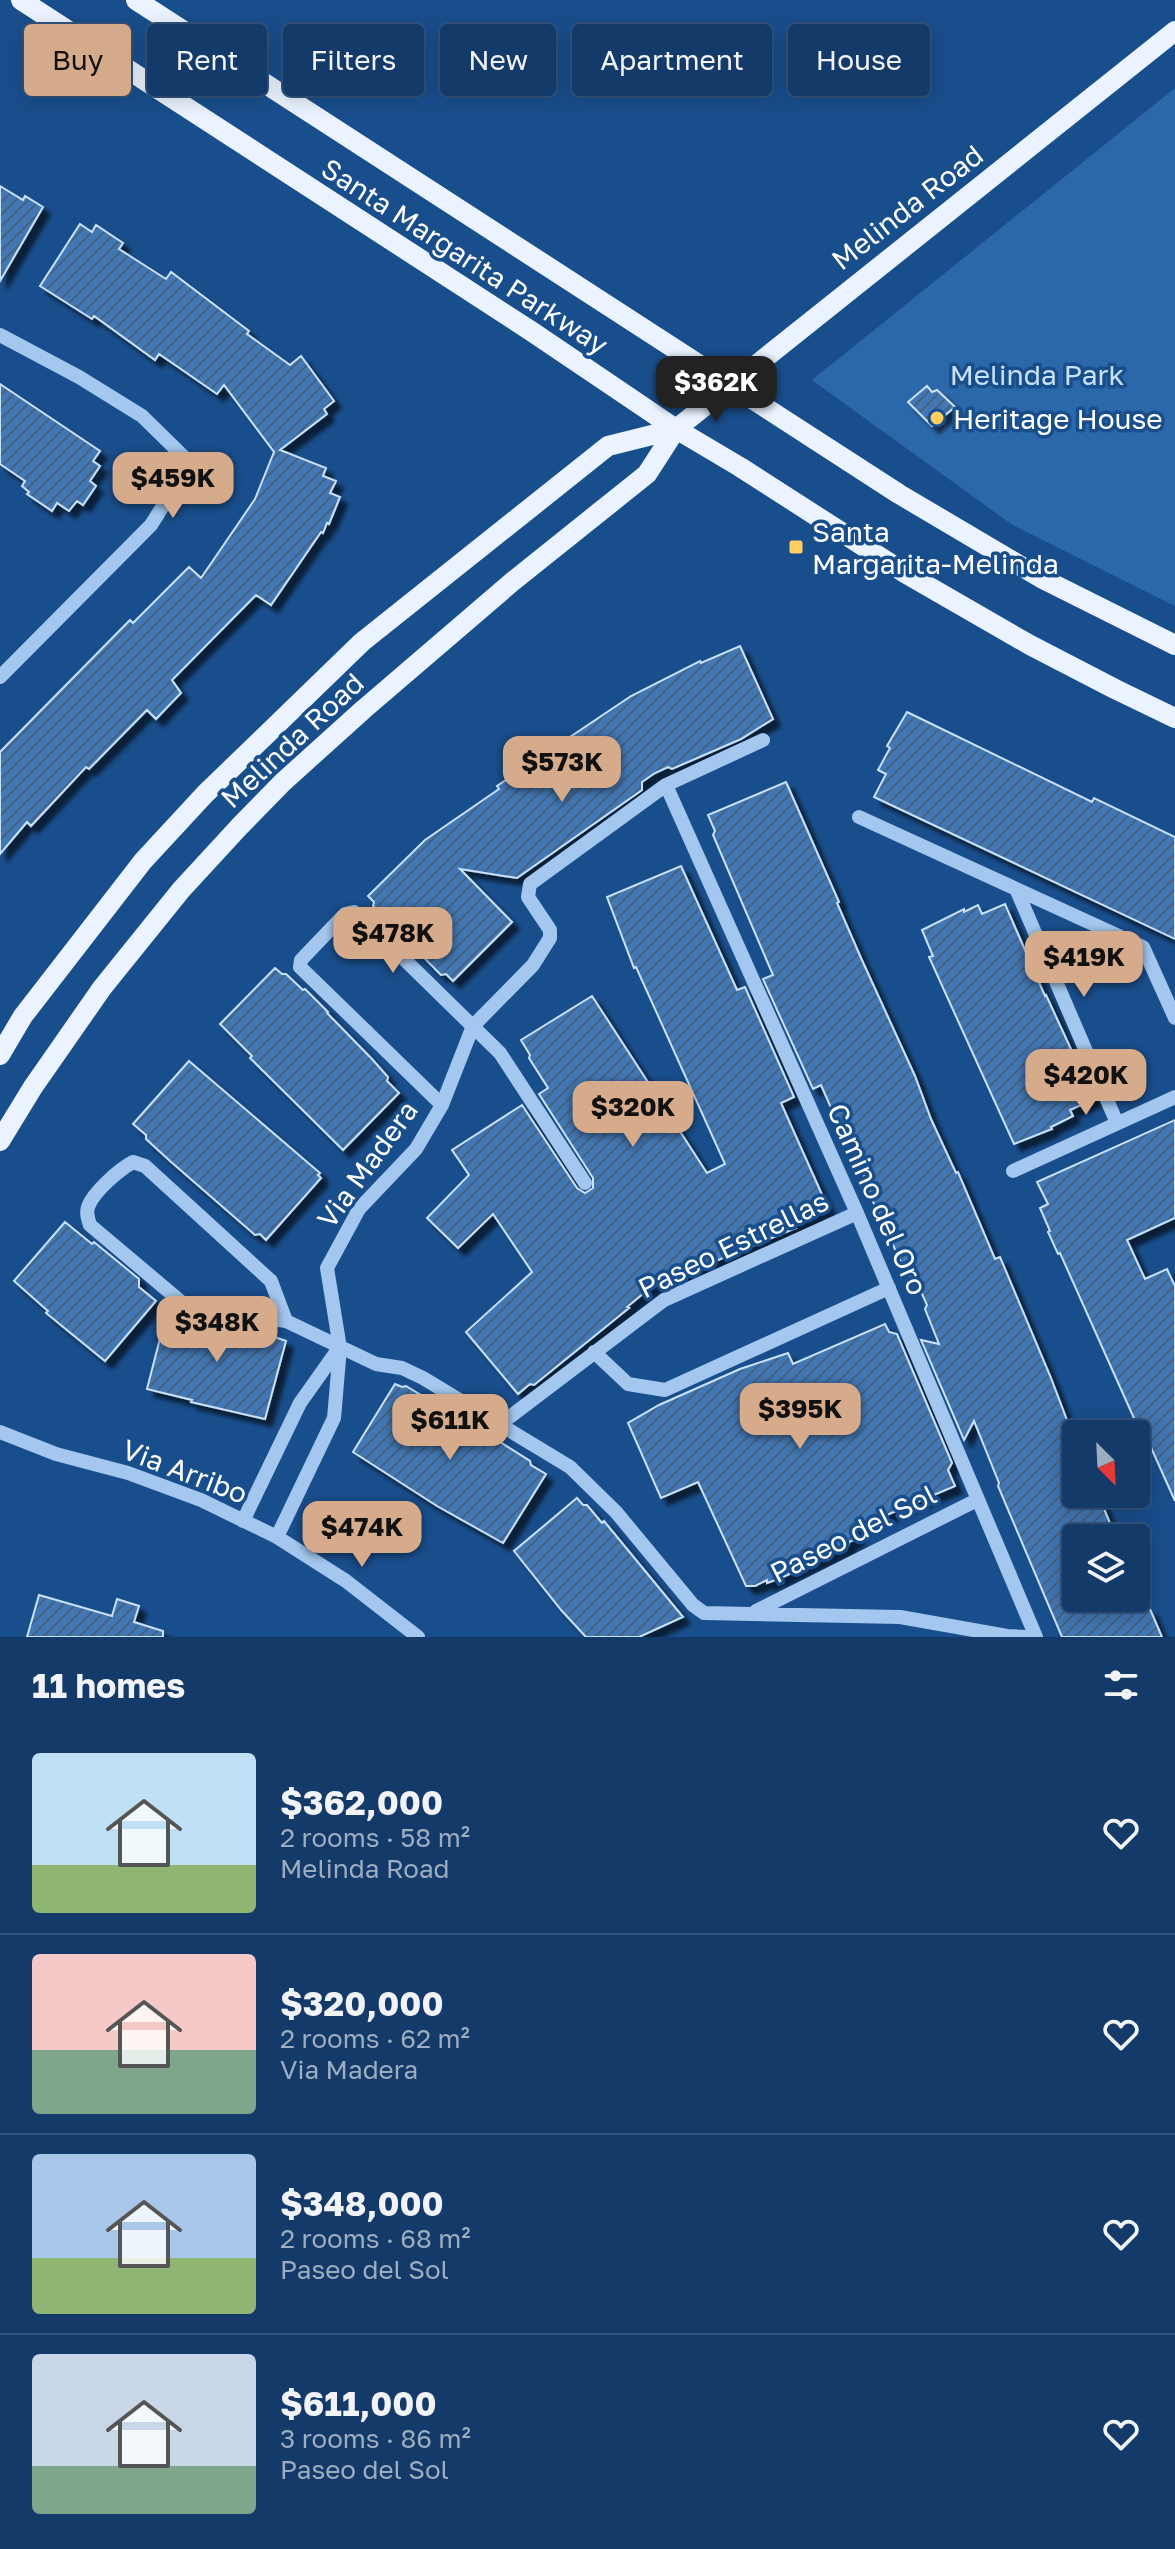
<!DOCTYPE html>
<meta charset="utf-8">
<style>
body{margin:0;font-family:"Golos Text",sans-serif;background:#1c416f;color:#f1f3f6;height:100vh;display:flex;flex-direction:column;font-size:30px;white-space:nowrap}
*{box-sizing:border-box;margin:0}
p{font-size:26px;color:#9dadc0}
.icon{flex:none;width:44px;height:44px;fill:none;stroke:currentColor;stroke-width:2;stroke-linecap:round;stroke-linejoin:round}
.map{position:relative;height:1637px;overflow:hidden}
.panel{display:flex;flex-direction:column;background:#133a69;flex:1}
.panel>*{flex:none}
.banner{position:absolute;left:24px;top:24px;width:1128px;height:72px;display:flex;gap:16px}
.needle{width:52px;rotate:156deg}
.buttons{position:absolute;left:1062px;top:1420px;display:grid;gap:16px}
.buttons a{display:grid;place-items:center;width:88px;height:88px;border-radius:8px;background:#133a69;box-shadow:0 4px 20px #0003,0 0 0 2px #32547d;font-size:40px}
.price{position:absolute;translate:-50% -68px;padding:0 18px;border-radius:16px;background:#d6ab8b;color:#111;font-size:26px;line-height:52px;filter:drop-shadow(0 2px 4px #0008)}
.price::after{content:'';position:absolute;left:50%;top:48px;width:24px;height:18px;margin-left:-12px;background:inherit;clip-path:polygon(0 0,100% 0,50% 100%)}
.price.selected{background:#222;color:#fff}
ul{padding:0;list-style:none}
li{display:flex;align-items:center;gap:24px;height:200px;padding:0 32px}
li+li{border-top:2px solid #32547d}
li span{display:grid;place-items:center;flex:none;width:224px;height:160px;border-radius:8px;color:#555}
li>.icon{margin-inline-start:auto}
span .icon{width:96px;height:96px;fill:#fffc;stroke-width:1}
li b{font-size:34px}
h2{display:flex;justify-content:space-between;align-items:center;height:96px;padding:0 32px;font-size:34px}
.tag{padding:0 28px;border-radius:8px;background:#133a69;box-shadow:0 4px 20px #0003,0 0 0 2px #32547d;font-size:28px;line-height:72px}
.tag.selected{background:#d6ab8b;color:#111}
.map>svg:first-child{display:block}
.park{fill:#2b68aa}
.building{fill:url(#building-hatch);stroke:#c9e1fa;stroke-width:2;filter:url(#shadow)}
.lines{fill:none;stroke-linecap:round;stroke-linejoin:round}
.minor{stroke:#a3c7ee;stroke-width:14}
.major{stroke:#eaf3ff;stroke-width:20}
.poi-dot{fill:#ffcd60;stroke:#194e8c;stroke-width:3}
.labels{text-anchor:middle;dominant-baseline:central;stroke-width:7;stroke-linejoin:round;paint-order:stroke}
.street-label{font-size:28px;fill:#fff;stroke:#194e8c}
.park-label{font-size:28px;fill:#c9e1fa;stroke:#194e8c}
.poi-label{font-size:28px;fill:#fff;stroke:#194e8c;text-anchor:start}
</style>
<div class="map">
<svg width="1175" height="1637" viewBox="0 0 1175 1637">
<defs>
<pattern id="building-hatch" width="6" height="6" patternUnits="userSpaceOnUse" patternTransform="scale(2)"><rect width="6" height="6" fill="#4177b4"/><path d="M-1 1l2-2M0 6l6-6M5 7l2-2" fill="none" stroke="#466280"/></pattern>
<filter id="shadow"><feDropShadow dx="7" dy="7" stdDeviation="2" flood-color="#0009"/></filter>
</defs>
<rect width="100%" height="100%" fill="#194e8c"/>
<path class="park" d="M1175,88V606L1011,524L812,380Z"/>
<path class="building" d="M0,186L23,200L25,196L43,207L0,281Z
M80,224L92,232L96,225L123,243L119,249L166,279L171,272L249,331L247,334L290,365L301,356L334,401L324,409L327,414L280,450L326,468L323,476L336,481L330,493L340,497L329,524L327,523L323,533L321,532L271,605L256,595L172,680L181,693L156,719L147,710L89,769L86,767L31,826L27,822L0,854V752L130,620L133,623L189,567L201,578L255,499L274,452L224,385L217,394L159,354L155,360L94,316L92,319L40,286Z
M0,384L100,451L93,461L100,466L90,481L96,486L83,505L77,501L69,511L57,503L52,511L27,494L29,492L22,486L25,481L0,464Z
M927,386L932,392L937,390L955,407L932,426L908,402Z
M740,646L773,719L741,739L672,769L668,767L655,773L642,782V790L517,878L460,869L512,922L453,981L446,974L441,975L373,906L374,902L368,896L425,840L499,789L497,786L631,696L700,661L701,663Z
M907,712L1092,802L1094,798L1175,837V939L874,797L886,774L878,770L890,748L887,746Z
M786,782L839,902L837,903L861,958L915,1076L931,1119L956,1173L958,1172L995,1259L1000,1257L1051,1378L1076,1444V1494H1098L1116,1538H1076V1598H1140L1145,1611L1150,1609L1162,1637H1062L998,1486L999,1483L974,1421L964,1440L921,1340L939,1344L925,1309L927,1305L914,1276L911,1278L907,1270L904,1269L863,1180L864,1176L851,1145L847,1144L821,1085L813,1089L763,979L773,975L713,835L715,831L708,815Z
M681,866L737,990L745,987L794,1097L781,1103L828,1208L817,1213V1216L795,1226L796,1228L650,1288L627,1307L629,1308L534,1385L530,1384L518,1394L466,1332L532,1272L493,1214L458,1248L427,1218L469,1175L452,1150L522,1105L577,1188L585,1193L593,1188V1178L539,1094L548,1088L529,1058L530,1055L521,1040L592,996L707,1173L725,1164L636,967L634,968L607,897Z
M1005,904L1045,996L1046,995L1094,1099L1070,1110L1073,1116L1051,1127L1052,1129L1014,1144L929,957L933,956L922,930L964,909V912L978,905L982,914Z
M275,968L282,974H286L303,990L305,989L328,1012L327,1013L372,1059L388,1077L387,1081L399,1093L343,1150L250,1058L252,1056L220,1024Z
M189,1061L320,1173L318,1175L321,1178L266,1240L260,1234L255,1235L170,1161L146,1139V1135L133,1124Z
M1175,1120V1218L1127,1240L1145,1279L1167,1269L1175,1286V1501L1140,1423L1137,1425L1060,1253L1058,1254L1048,1232L1050,1231L1040,1208L1048,1204L1037,1182Z
M65,1222L92,1244L94,1242L139,1279V1287L156,1301L105,1361L46,1313L48,1311L14,1281Z
M178,1312L185,1316L250,1326L252,1329L286,1341L265,1419L191,1402L192,1400L147,1389L165,1319Z
M885,1324L889,1332L897,1334L952,1463L948,1470L955,1486L854,1529L858,1538L849,1542L848,1546L781,1578L767,1583V1580L755,1586H746L698,1482L661,1498L628,1423L659,1405L740,1369L788,1353L793,1364Z
M395,1384L402,1387L406,1386L426,1398L428,1397L456,1414L530,1461L531,1465L546,1474L503,1543L437,1506L353,1452Z
M577,1498L583,1505H587L602,1523L604,1521L683,1617L639,1637H586L562,1611L514,1551Z
M39,1595L112,1616L117,1599L139,1606L134,1622L163,1631V1637H27Z"/>
<g class="lines">
<path class="minor" d="M0,335L79,377L142,416L190,463L151,525L0,677
M666,785L857,1213L1036,1637
M859,817L1143,947L1175,1018
M1017,891L1117,1123
M442,1105L300,967L301,960L345,914L354,912L360,916L500,1053L585,1183
M1013,1171L1175,1097
M286,1321L271,1281L145,1166L133,1162C120,1169 93,1192 88,1207C86,1213 88,1219 90,1225L186,1306L286,1321L376,1364L402,1368L423,1378L570,1467L616,1512L693,1605L704,1613L900,1617L1007,1636L1025,1637
M594,1352L628,1384L665,1390L889,1288
M499,1425L664,1300L857,1213
M0,1432L56,1454L128,1473L201,1500L277,1537L346,1581L418,1637
M243,1521L300,1403L339,1348
M277,1537L334,1418L340,1348L327,1268L359,1209L416,1149L442,1105L473,1026L533,965L550,938V930L528,897L530,884L666,785L763,740
M756,1611L977,1500"/>
<path class="major" d="M21,0L531,331L676,429L740,467L905,573L1030,645L1115,689L1175,718
M136,0L899,494L1041,578L1175,645
M0,1055L23,1016L143,861L205,794L362,642L608,446L676,429
M0,1141L33,1087L102,988L181,890L239,827L283,782L364,709L512,582L647,474L676,429L1175,31"/>
</g>
<g class="poi-dot">
<circle cx="937" cy="418" r="8"/>
<rect x="788" y="539" width="16" height="16" rx="4"/>
</g>
<g class="labels">
<g class="street-label">
<text transform="translate(907 207) rotate(-38)">Melinda Road</text>
<text transform="translate(465 256) rotate(33)">Santa Margarita Parkway</text>
<text transform="translate(292 740) rotate(-43)">Melinda Road</text>
<text transform="translate(367 1164) rotate(-54)">Via Madera</text>
<text transform="translate(878 1199) rotate(66)">Camino del Oro</text>
<text transform="translate(733 1244) rotate(-26)">Paseo Estrellas</text>
<text transform="translate(185 1471) rotate(21)">Via Arribo</text>
<text transform="translate(853 1533) rotate(-27)">Paseo del Sol</text>
</g>
<g class="park-label">
<text x="1037" y="374">Melinda Park</text>
</g>
<g class="poi-label">
<text x="953" y="418">Heritage House</text>
<text x="812" y="531">Santa<tspan x="812" dy="32">Margarita-Melinda</tspan></text>
</g>
</g>
</svg>
<div class="buttons">
<a><svg class="needle" viewBox="-14 -14 28 28"><path d="M0-13l5 13h-10z" fill="#e53935"/><path d="M0 13l5-13h-10z" fill="#9dadc0"/></svg></a>
<a><svg class="icon" aria-label="layers" viewBox="0 0 24 24"><path d="M12 4l9 5-9 5-9-5zM3 14l9 5 9-5"/></svg></a>
</div>
<b class="price selected" style="left:716px;top:424px">$362K</b>
<b class="price" style="left:173px;top:520px">$459K</b>
<b class="price" style="left:562px;top:804px">$573K</b>
<b class="price" style="left:393px;top:975px">$478K</b>
<b class="price" style="left:1084px;top:999px">$419K</b>
<b class="price" style="left:1086px;top:1117px">$420K</b>
<b class="price" style="left:633px;top:1149px">$320K</b>
<b class="price" style="left:217px;top:1364px">$348K</b>
<b class="price" style="left:800px;top:1451px">$395K</b>
<b class="price" style="left:450px;top:1462px">$611K</b>
<b class="price" style="left:362px;top:1569px">$474K</b>
<div class="banner">
<a class="tag selected">Buy</a>
<a class="tag">Rent</a>
<a class="tag">Filters</a>
<a class="tag">New</a>
<a class="tag">Apartment</a>
<a class="tag">House</a>
</div>
</div>
<section class="panel">
<h2>11 homes<svg class="icon" aria-label="filters" viewBox="0 0 24 24"><path d="M4 7h16M4 17h16"/><circle cx="9" cy="7" r="2"/><circle cx="15" cy="17" r="2"/></svg></h2>
<ul>
<li><span style="background:linear-gradient(#bfe0f5 70%,#8fb573 0)"><svg class="icon" aria-label="home" viewBox="0 0 24 24"><path d="M3 11l9-7 9 7M6 9v11h12V9"/></svg></span><div><b>$362,000</b><p>2 rooms · 58 m²</p><p>Melinda Road</p></div><svg class="icon" aria-label="heart" viewBox="0 0 24 24"><path d="M12 20l-8-8c-3-5 5-10 8-4 3-6 11-1 8 4z"/></svg></li>
<li><span style="background:linear-gradient(#f6c9c9 60%,#7fa58c 0)"><svg class="icon" aria-label="home" viewBox="0 0 24 24"><path d="M3 11l9-7 9 7M6 9v11h12V9"/></svg></span><div><b>$320,000</b><p>2 rooms · 62 m²</p><p>Via Madera</p></div><svg class="icon" aria-label="heart" viewBox="0 0 24 24"><path d="M12 20l-8-8c-3-5 5-10 8-4 3-6 11-1 8 4z"/></svg></li>
<li><span style="background:linear-gradient(#a9c7e8 65%,#8fb573 0)"><svg class="icon" aria-label="home" viewBox="0 0 24 24"><path d="M3 11l9-7 9 7M6 9v11h12V9"/></svg></span><div><b>$348,000</b><p>2 rooms · 68 m²</p><p>Paseo del Sol</p></div><svg class="icon" aria-label="heart" viewBox="0 0 24 24"><path d="M12 20l-8-8c-3-5 5-10 8-4 3-6 11-1 8 4z"/></svg></li>
<li><span style="background:linear-gradient(#c9d6e8 70%,#7fa58c 0)"><svg class="icon" aria-label="home" viewBox="0 0 24 24"><path d="M3 11l9-7 9 7M6 9v11h12V9"/></svg></span><div><b>$611,000</b><p>3 rooms · 86 m²</p><p>Paseo del Sol</p></div><svg class="icon" aria-label="heart" viewBox="0 0 24 24"><path d="M12 20l-8-8c-3-5 5-10 8-4 3-6 11-1 8 4z"/></svg></li>
</ul>
</section>
